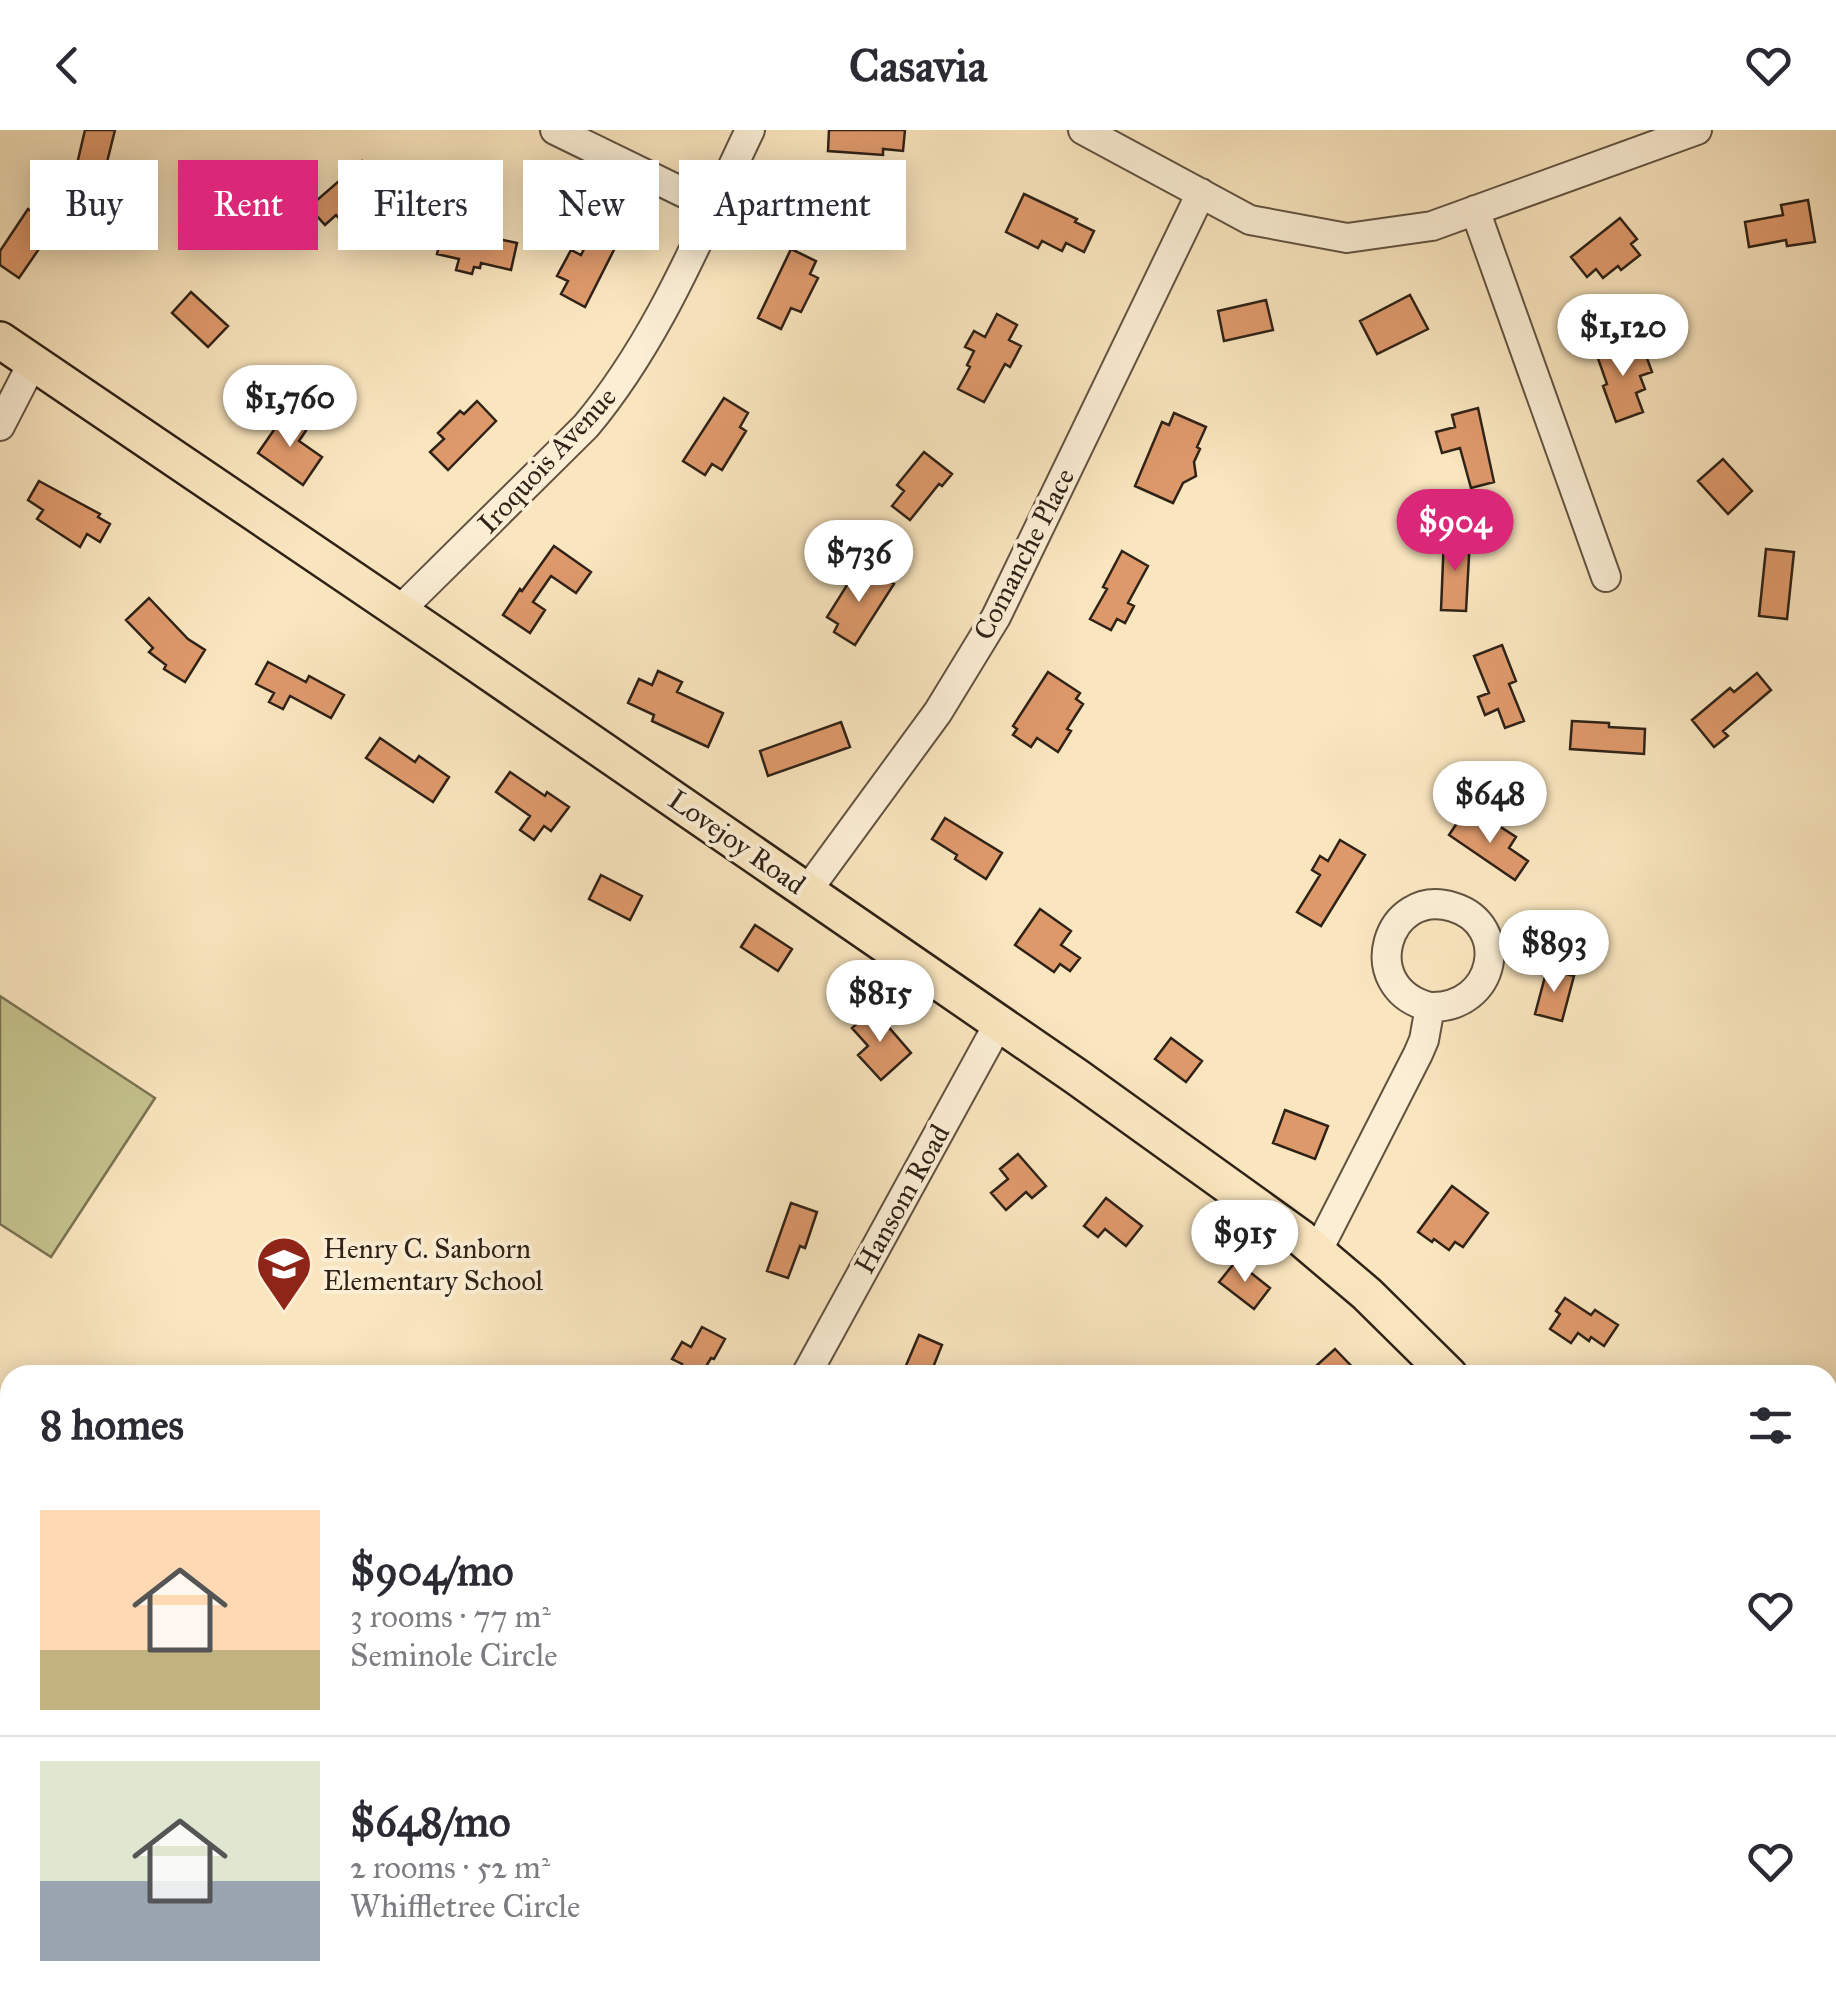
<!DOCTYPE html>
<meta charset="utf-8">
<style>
body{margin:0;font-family:"IM FELL Great Primer",serif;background:#f7f7f7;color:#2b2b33;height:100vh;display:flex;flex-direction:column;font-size:38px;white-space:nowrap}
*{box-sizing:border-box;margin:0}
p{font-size:32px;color:#7c7c81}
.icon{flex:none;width:55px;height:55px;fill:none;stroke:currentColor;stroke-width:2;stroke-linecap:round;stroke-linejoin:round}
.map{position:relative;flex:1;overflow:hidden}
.sheet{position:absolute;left:0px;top:1235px;width:1838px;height:640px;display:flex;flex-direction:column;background:#fff;border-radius:30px 30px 0 0;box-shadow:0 5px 25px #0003}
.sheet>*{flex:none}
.hud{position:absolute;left:30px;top:30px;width:1000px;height:90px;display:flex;gap:20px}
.price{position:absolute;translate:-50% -85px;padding:0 22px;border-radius:35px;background:#fff;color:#222;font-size:32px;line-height:65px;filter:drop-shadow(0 2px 5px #0008)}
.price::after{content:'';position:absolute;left:50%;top:60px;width:30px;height:22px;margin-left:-15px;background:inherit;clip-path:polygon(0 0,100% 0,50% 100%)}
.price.selected{background:#db2777;color:#fff}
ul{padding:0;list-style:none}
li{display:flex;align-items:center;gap:30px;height:250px;padding:0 40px}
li+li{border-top:2px solid #e1e1e2}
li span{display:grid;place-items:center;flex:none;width:280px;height:200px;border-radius:0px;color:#555}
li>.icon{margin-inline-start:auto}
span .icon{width:120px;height:120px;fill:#fffc;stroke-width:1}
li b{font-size:42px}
h2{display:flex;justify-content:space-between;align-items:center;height:120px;padding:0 40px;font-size:42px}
.chip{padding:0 35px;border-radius:0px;background:#fff;box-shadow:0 5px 25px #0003;font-size:35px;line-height:90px}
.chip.selected{background:#db2777;color:#fff}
header{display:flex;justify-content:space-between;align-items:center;height:130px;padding:0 40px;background:#fff;font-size:45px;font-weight:800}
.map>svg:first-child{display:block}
.green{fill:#c4c28d;stroke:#7a7252;stroke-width:2.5}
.building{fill:#de996b;stroke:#2f2217;stroke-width:2.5}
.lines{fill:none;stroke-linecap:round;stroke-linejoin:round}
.minor-casing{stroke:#625341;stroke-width:32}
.major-casing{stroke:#2f2217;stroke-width:40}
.minor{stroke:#fbeed5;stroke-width:28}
.major{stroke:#f9e5be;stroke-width:35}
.labels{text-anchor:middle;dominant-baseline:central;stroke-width:8;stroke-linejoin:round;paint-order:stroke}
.street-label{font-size:28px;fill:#2f2217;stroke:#fbeed5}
.poi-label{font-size:28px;fill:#2f2217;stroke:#fbeed5;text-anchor:start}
</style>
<header><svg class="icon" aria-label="back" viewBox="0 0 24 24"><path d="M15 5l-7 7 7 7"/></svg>Casavia<svg class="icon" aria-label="heart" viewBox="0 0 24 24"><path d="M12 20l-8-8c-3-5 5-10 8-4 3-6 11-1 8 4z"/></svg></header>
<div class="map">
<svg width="1836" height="1875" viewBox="0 0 1836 1875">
<rect width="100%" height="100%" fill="#f9e5be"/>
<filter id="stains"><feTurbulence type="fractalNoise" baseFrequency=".002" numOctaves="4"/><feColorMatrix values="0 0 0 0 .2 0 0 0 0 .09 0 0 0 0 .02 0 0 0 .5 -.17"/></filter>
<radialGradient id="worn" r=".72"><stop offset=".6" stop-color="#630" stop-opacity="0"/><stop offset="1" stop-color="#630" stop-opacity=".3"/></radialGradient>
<path class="green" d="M0,866L155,968L51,1127L0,1094Z
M0,1711L10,1716V1865H183L177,1875H0Z"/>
<path class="building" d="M85,0H115L105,40L77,34Z
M829,0H905L903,21L883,19V25L828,21Z
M362,31L370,41L374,38L400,67L395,71L403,80L364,116L336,85L325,95L309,77Z
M1024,64L1077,89L1075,92L1094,101L1084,122L1066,113L1062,121L1042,111L1038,118L1006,102Z
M1808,70L1815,112L1787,116L1786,110L1749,117L1745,92L1783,85L1781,75Z
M28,79L54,97L19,148L0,135V121Z
M1620,88L1637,109L1631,114L1640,125L1621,140L1618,136L1603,148L1596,139L1587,147L1571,127Z
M597,94L621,106L585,177L561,164L568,151L557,146L571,120L581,125Z
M442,103L479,111L480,105L517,113L511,140L481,133L480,138L474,137L472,144L456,140L459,129L437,124Z
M791,119L816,131L810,144L818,148L801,182L791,178L781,199L758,188Z
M191,162L228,196L208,217L172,183Z
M1410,165L1428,199L1377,224L1360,191Z
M1266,170L1273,200L1224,211L1218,181Z
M997,184L1017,195L1009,210L1021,216L1010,237L1005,234L984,272L958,259L970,237L967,235L974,221L965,217L974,201L985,207Z
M1616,208L1623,228L1644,220L1652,242L1640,246L1645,259L1636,263L1643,282L1616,292L1603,256L1607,254L1594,217Z
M724,268L748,283L740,297L746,301L722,340L712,334L705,345L683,331Z
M477,271L496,291L448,340L430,322L444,309L438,303L460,281L464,284Z
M1478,278L1494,352L1471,358L1460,318L1442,323L1436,302L1455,297L1452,285Z
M1174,283L1206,297L1197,317L1200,319L1194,332L1196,346L1183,353L1173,373L1135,356L1162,292L1169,295Z
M285,284L307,299L299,311L322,327L303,355L258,323Z
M924,322L952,344L942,356L939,354L910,390L892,376L904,361L897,355Z
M1723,329L1752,361L1728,384L1698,351Z
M39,351L100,384L98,387L110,394L100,412L87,404L80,417L37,389L43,380L28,370Z
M1444,407L1470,408L1466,481L1441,480Z
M554,416L591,442L576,463L551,446L533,472L545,480L530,503L503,485L520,459L522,461Z
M1766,419L1794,422L1787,489L1759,486Z
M1122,421L1148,436L1128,473L1134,476L1125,493L1117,489L1111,500L1090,489L1107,459L1103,457Z
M857,439L869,447L873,441L894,454L855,515L834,502L838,494L827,487Z
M149,468L188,509L205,520L185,552L164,539L166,535L149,522L153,518L126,490Z
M1502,515L1516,551L1509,554L1524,591L1505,598L1498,579L1485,585L1478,567L1489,563L1474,526Z
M268,532L306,552L309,546L344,565L331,588L290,566L283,579L269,572L274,563L256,554Z
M658,541L682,552L677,562L723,583L708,617L652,591L654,585L628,573L639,549L652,555Z
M1048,542L1080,563L1076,569L1083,574L1067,599L1071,601L1058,622L1037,608L1031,617L1013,605L1017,599L1013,596Z
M1757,543L1771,560L1723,601L1728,606L1714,617L1692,590L1730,558L1734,562Z
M1572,591L1609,593V597L1645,599L1644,624L1570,619Z
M841,592L850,617L768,646L760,621Z
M380,608L415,632L419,626L449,647L433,672L366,628Z
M510,642L545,666L547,662L569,677L551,701L544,696L534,710L520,700L530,686L496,662Z
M1463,684L1493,705L1499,696L1516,707L1509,718L1528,731L1515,750L1449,705Z
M945,688L1002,723L986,749L955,729L957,725L932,709Z
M1340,710L1365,725L1321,796L1297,782L1320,745L1312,740L1320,726L1328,731Z
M601,745L642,766L630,790L589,769Z
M1040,779L1071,801L1061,815L1080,828L1070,841L1060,834L1054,842L1015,815Z
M755,795L792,819L778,841L741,817Z
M1547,839L1574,846L1562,891L1535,884Z
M873,879L911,923L881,950L858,925L868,916L852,898Z
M1171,908L1202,931L1186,952L1155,929Z
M1285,980L1328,996L1315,1029L1273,1013Z
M1018,1024L1046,1056L1032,1068L1026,1062L1006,1080L991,1063L1008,1049L1000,1039Z
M1452,1056L1488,1083L1463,1117L1455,1112L1449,1120L1434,1109L1432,1112L1418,1102Z
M1106,1068L1142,1096L1126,1116L1105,1099L1098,1107L1084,1096Z
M791,1073L817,1082L805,1118L800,1116L788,1148L767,1141Z
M1236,1131L1270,1158L1254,1179L1219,1152Z
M1565,1168L1591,1185L1595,1180L1618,1195L1604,1216L1591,1207L1589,1211L1578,1203L1571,1213L1550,1199L1560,1184L1556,1181Z
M702,1197L725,1209L714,1229L711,1228L701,1245H676L682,1234L672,1229L682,1212L691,1217Z
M919,1205L942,1215L930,1245H902Z
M1335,1219L1360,1245H1325L1316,1236Z"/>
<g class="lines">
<g class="minor-casing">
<path id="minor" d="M555,0L713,77
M1083,0L1250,90L1347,108L1432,96L1697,0
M1475,80L1606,447
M0,296L33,232
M399,481L586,296C659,209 701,102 750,0
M807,761L938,582L996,487L1201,63
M1317,1122L1418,924L1424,910L1430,877C1355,858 1387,756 1453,777C1512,795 1496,879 1430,877
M806,1245L999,893
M893,1865L904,1875
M1474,1873L1485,1875"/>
</g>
<g class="major-casing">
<path id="major" d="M0,210L451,516L1077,947L1301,1108L1367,1164L1449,1245
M1828,1438L1836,1442"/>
</g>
<use href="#minor" class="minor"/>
<use href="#major" class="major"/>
</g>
<defs>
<g id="school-pin" transform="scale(2.875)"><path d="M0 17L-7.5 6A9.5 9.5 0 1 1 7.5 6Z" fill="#8f2418" stroke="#fbeed5"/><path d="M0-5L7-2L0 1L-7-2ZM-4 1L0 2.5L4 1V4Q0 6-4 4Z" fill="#fff"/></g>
</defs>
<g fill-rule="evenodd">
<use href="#school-pin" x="284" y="1134"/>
</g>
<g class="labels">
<g class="street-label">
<text transform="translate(547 330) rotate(-47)">Iroquois Avenue</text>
<text transform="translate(1024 424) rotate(-63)">Comanche Place</text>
<text transform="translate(737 712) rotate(35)">Lovejoy Road</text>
<text transform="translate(902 1069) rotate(-61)">Hansom Road</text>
</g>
<g class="poi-label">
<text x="323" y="1118">Henry C. Sanborn<tspan x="323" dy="32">Elementary School</tspan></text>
</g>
</g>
<rect width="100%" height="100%" filter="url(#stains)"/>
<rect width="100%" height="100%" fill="url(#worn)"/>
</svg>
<b class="price" style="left:1623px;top:249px">$1,120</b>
<b class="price" style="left:290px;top:320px">$1,760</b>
<b class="price selected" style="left:1455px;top:444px">$904</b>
<b class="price" style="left:859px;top:475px">$736</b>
<b class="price" style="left:1490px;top:716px">$648</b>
<b class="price" style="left:1554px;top:865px">$893</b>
<b class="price" style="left:880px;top:915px">$815</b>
<b class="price" style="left:1245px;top:1155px">$915</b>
<div class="hud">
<a class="chip">Buy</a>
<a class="chip selected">Rent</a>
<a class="chip">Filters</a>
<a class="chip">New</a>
<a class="chip">Apartment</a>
</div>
<section class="sheet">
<h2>8 homes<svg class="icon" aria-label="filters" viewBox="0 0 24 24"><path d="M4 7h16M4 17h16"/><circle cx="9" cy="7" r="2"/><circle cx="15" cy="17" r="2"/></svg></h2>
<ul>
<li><span style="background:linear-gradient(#ffd9b3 70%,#c2b280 0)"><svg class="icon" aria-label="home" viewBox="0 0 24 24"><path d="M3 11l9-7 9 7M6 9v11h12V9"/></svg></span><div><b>$904/mo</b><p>3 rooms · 77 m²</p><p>Seminole Circle</p></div><svg class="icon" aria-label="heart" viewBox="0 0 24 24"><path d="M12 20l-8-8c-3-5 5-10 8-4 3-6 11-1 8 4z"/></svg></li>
<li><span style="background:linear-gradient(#dfe7d0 60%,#9aa5b1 0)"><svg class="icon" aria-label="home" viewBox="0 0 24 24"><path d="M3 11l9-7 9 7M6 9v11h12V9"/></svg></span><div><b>$648/mo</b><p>2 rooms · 52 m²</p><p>Whiffletree Circle</p></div><svg class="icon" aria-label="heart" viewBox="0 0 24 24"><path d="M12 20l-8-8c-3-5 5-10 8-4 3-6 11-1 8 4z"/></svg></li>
</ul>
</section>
</div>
